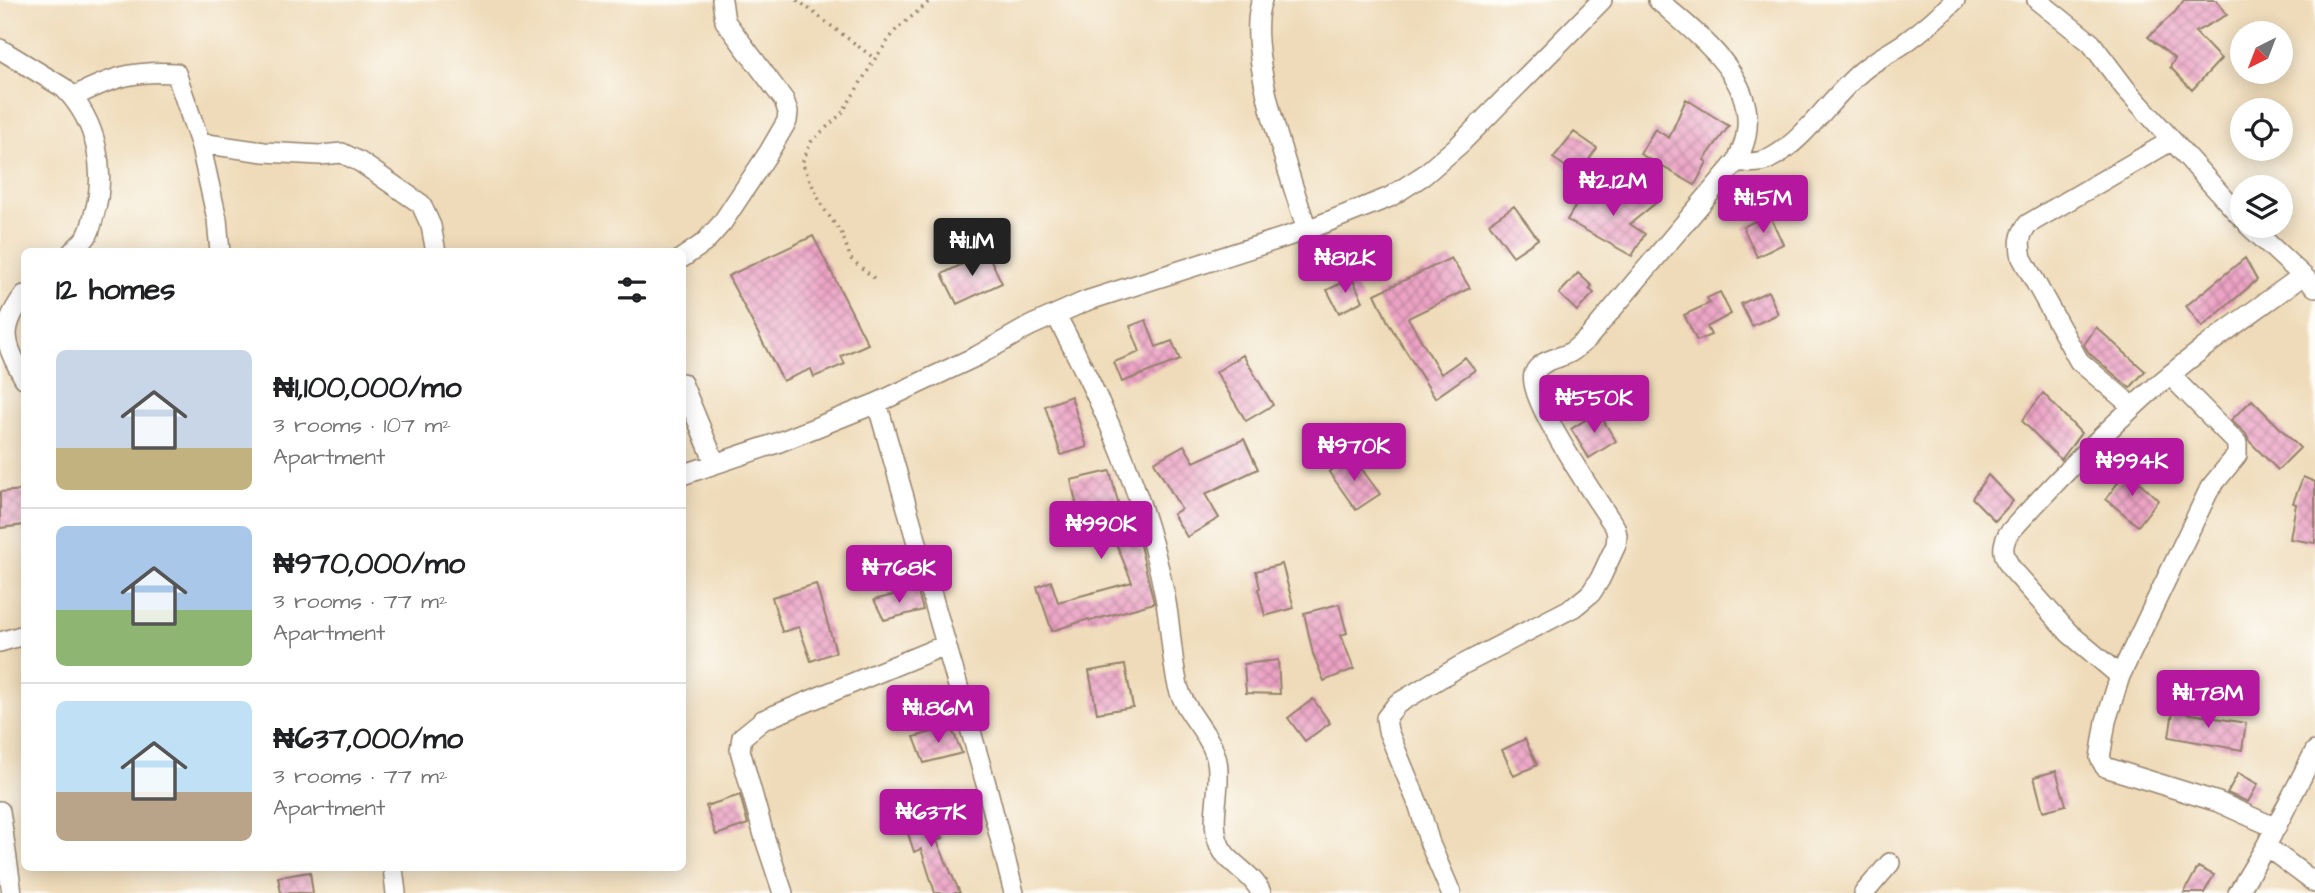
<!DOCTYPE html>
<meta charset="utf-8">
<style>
body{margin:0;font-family:"Architects Daughter",sans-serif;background:#f6f6f6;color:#202124;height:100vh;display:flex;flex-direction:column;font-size:26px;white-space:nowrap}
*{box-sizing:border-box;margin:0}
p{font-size:23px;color:#757577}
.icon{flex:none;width:38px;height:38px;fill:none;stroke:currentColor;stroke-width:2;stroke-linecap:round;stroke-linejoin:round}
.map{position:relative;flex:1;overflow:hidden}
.details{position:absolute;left:21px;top:248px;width:665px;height:623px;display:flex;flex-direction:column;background:#fff;border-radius:10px;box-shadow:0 4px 18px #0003}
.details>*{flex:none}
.needle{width:46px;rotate:222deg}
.fabs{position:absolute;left:2230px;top:21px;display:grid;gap:14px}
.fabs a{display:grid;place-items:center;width:63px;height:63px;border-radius:50%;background:#fff;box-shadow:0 4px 18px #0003;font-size:35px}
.price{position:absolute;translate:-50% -60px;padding:0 16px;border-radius:7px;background:#b5179e;color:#fff;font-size:23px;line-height:46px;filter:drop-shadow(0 2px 4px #0008)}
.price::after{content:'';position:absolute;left:50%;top:42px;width:21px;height:16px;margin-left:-10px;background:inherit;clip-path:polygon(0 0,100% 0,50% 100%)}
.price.on{background:#222;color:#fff}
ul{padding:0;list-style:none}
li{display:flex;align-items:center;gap:21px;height:175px;padding:0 35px}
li+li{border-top:2px solid #e0e0e0}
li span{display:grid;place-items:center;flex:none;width:196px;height:140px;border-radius:10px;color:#555}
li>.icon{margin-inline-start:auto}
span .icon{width:84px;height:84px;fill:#fffc;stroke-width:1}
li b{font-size:30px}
h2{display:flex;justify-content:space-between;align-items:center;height:84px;padding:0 35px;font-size:30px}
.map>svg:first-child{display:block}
.building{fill:url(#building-cross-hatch)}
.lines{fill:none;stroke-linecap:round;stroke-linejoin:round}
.minor-casing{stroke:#95826c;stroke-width:22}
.path{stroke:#95826c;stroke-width:3.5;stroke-dasharray:2 5;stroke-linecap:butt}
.minor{stroke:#fff;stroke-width:19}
</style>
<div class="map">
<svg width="2315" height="893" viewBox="0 0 2315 893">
<defs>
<pattern id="building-cross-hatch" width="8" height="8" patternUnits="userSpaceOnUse" patternTransform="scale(1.75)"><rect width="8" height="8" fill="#eca3c5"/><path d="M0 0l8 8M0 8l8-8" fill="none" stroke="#c0859f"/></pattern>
</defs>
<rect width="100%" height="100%" fill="#fdfcf7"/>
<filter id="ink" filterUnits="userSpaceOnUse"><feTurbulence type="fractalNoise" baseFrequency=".0143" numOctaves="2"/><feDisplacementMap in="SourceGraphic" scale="14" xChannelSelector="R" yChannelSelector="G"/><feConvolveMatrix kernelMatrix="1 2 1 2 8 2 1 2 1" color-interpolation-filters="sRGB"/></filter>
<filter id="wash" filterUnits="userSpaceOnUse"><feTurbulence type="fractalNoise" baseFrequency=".00686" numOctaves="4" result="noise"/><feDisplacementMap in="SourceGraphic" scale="28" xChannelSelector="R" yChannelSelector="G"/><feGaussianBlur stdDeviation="1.57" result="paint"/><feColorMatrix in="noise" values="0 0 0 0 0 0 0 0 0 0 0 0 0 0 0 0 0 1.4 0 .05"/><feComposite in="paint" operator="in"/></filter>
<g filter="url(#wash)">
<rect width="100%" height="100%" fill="#efdbb9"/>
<g id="blocks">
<path class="building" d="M2184,0H2216L2227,15L2195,32L2221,59L2192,90L2170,67L2175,59L2148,37L2175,12Z
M1686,99L1729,126L1704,160L1707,162L1695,185L1640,154L1655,129L1669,138Z
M1574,132L1597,148L1578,175L1553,158Z
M1642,185L1657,202L1630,224L1645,234L1632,256L1567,220L1586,189L1615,207Z
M1514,206L1538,239L1513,256L1489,223Z
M1769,214L1783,244L1757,257L1743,227Z
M813,236L868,344L841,356L845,364L814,377L811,369L783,381L728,276Z
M987,252L1002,283L957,304L942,274Z
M1451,258L1470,288L1408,318L1441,374L1465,357L1475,370L1435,398L1389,324L1375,294Z
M2245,258L2257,280L2202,327L2186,306Z
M1578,273L1592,286L1589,289L1594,293L1577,311L1559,294Z
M1352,278L1363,301L1339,313L1327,290Z
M1768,291L1778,314L1752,326L1741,304Z
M1720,292L1731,314L1707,327L1711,335L1697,341L1684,315L1710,303L1707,298Z
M1146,320L1156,347L1172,341L1180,360L1122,382L1114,362L1140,352L1130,326Z
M2096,327L2145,371L2130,388L2089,353L2084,345Z
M1243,355L1273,405L1246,421L1216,372Z
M2043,393L2081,433L2061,460L2022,421Z
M1071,396L1087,447L1061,455L1045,406Z
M2252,400L2300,448L2278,470L2249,441L2246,434L2231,420Z
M1598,412L1616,441L1589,458L1571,429Z
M1244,439L1258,469L1205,494L1219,518L1187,537L1173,514L1181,509L1154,462L1184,445L1194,462Z
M1352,456L1380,494L1356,510L1329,472Z
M2127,470L2158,500L2138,526L2106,499Z
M1110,471L1129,545L1139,541L1154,603L1090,621L1089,619L1052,631L1037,587L1051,581L1058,602L1132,582L1110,529L1097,533L1090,509L1078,512L1071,480Z
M1988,475L2013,501L1995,521L1972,498Z
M2303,477L2315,482V543L2290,539L2296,504L2293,503Z
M24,490V525L0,528V492Z
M1282,564L1294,608L1265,616L1258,589L1260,588L1256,571Z
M816,584L836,652L811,661L799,627L782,632L772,597Z
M917,589L923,610L884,620L874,600Z
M1339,604L1347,633L1341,635L1354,669L1324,681L1313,654L1304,613Z
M1278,660L1280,694L1246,693L1244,664Z
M1125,665L1133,707L1097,713L1089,671Z
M1313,699L1330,723L1305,741L1288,718Z
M2173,711L2246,723L2242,750L2169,737Z
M951,727L962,753L924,763L914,737Z
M1525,739L1537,765L1514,776L1502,750Z
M2056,771L2066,805L2043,811L2034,777Z
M2238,773L2258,784L2248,802L2227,793Z
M740,795L748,824L716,835L706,806Z
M933,807L943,838L937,841L960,893H935L921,849L914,852L903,818Z
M2198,867L2214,875L2204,893H2184Z
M310,872L313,893H281L278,877Z"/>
</g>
</g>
<g filter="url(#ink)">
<use href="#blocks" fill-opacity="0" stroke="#95826c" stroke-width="2"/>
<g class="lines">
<g class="minor-casing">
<path id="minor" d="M1262,0C1243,48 1291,178 1307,230
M2037,0L2091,43L2125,88L2242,218
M0,49L64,88C97,121 107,171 94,215C92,222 91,230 87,236C83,242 77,247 72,252
M73,97C111,78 133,70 176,73L200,143L217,219L220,252
M200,143L264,152L320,155L342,153L360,162L421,204L431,226L436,252
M1737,161C1748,163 1758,164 1769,159C1805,141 1831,97 1862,71C1876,59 1892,52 1906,42C1924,29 1940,15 1955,0
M2249,226L2315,287
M682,258L704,243L722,223L769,152L787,121L788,112L784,100L725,21L722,0
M24,295C0,329 3,341 24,378
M1056,315C1103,404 1146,497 1165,597C1171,626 1171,657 1178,686C1185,714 1211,733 1217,761C1222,787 1210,816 1218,841C1224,863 1252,871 1261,893
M682,383L715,463
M877,403L988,791L1014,893
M2133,407L2079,361L2022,258C2019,244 2019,235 2028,224L2171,141
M682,475L777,443L877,403L977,356L1030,326L1086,301L1307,230L1390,197L1424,175L1460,144L1602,0
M0,642L24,635
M2120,676L2210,488L2237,455V443L2170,375
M0,811L12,893
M2276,828L2218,802L2105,767L2100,758L2106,721L2120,676L2069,633L2011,568C2003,555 2001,548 2008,534C2051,486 2096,440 2144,397C2194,352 2249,315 2302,276
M2266,846L2315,883
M393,868L396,893
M783,893L765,839L740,750L742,737L763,720L945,645
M1451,893L1430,844L1419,806L1388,731L1386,718L1397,704L1460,666L1574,607L1591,593L1600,579L1616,545L1617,535L1615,527C1599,503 1526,397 1534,374C1540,359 1560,359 1571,352C1577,348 1582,343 1588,338L1737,161C1740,153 1745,144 1746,135C1757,77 1696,34 1658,0
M1864,893L1890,863
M2238,893L2266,846L2315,751"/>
</g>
<path class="path" d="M797,0L875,59
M874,278L851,259L842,234L822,206L802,163L811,142L842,113L875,59L895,31L931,0"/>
<use href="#minor" class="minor"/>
</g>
</g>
</svg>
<div class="fabs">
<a><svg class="needle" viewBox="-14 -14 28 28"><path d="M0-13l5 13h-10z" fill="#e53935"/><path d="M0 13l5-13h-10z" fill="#757577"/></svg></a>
<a><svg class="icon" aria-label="locate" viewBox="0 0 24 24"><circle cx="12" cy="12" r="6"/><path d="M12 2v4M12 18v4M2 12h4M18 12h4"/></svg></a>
<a><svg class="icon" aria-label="layers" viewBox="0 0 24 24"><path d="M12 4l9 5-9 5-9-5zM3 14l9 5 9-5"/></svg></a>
</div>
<b class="price" style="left:1613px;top:218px">₦2.12M</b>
<b class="price" style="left:1763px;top:235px">₦1.5M</b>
<b class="price on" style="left:972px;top:278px">₦1.1M</b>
<b class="price" style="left:1345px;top:295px">₦812K</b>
<b class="price" style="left:1594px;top:435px">₦550K</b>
<b class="price" style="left:1354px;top:483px">₦970K</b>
<b class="price" style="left:2132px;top:498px">₦994K</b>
<b class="price" style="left:1101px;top:561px">₦990K</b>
<b class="price" style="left:899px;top:605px">₦768K</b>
<b class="price" style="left:2208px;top:730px">₦1.78M</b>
<b class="price" style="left:938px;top:745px">₦1.86M</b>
<b class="price" style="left:931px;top:849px">₦637K</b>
<section class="details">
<h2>12 homes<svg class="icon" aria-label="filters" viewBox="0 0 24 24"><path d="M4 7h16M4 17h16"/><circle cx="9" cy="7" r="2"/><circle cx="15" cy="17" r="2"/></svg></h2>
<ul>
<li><span style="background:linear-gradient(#c9d6e8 70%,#c2b280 0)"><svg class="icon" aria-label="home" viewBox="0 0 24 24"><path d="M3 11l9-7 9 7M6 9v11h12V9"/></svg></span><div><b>₦1,100,000/mo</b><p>3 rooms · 107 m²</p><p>Apartment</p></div></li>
<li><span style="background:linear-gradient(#a9c7e8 60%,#8fb573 0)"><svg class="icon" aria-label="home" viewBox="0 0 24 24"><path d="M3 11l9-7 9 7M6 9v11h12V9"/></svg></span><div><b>₦970,000/mo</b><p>3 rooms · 77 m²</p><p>Apartment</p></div></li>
<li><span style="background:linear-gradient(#bfe0f5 65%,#b9a48a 0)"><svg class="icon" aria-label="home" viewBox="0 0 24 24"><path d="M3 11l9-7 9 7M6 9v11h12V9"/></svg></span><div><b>₦637,000/mo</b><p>3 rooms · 77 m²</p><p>Apartment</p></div></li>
</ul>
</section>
</div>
